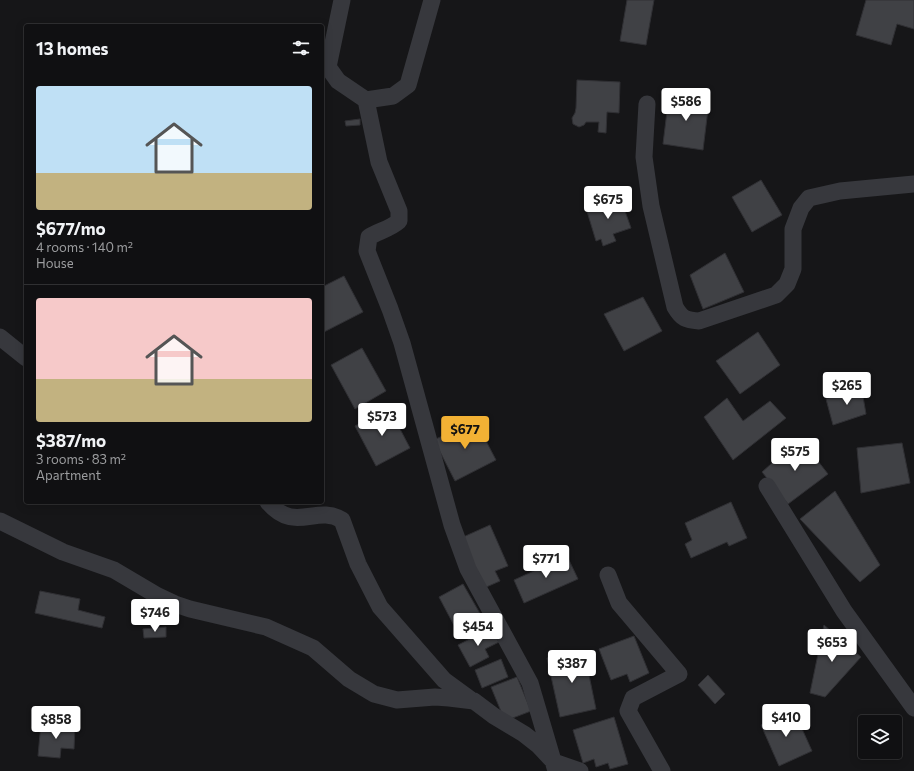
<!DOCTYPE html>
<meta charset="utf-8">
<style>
body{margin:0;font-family:Commissioner,sans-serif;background:#19191b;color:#f1f3f6;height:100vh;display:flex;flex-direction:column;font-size:15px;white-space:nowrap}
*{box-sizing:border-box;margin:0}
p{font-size:13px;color:#9c9d9f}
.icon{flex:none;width:22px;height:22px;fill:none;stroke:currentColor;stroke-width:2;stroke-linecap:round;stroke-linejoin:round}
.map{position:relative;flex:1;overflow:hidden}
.sheet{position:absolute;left:24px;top:24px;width:300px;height:480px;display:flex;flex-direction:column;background:#101012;border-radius:4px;box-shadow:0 2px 10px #0003,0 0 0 1px #303032}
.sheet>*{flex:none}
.controls{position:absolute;left:858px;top:715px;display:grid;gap:8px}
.controls a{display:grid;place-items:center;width:44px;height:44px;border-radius:4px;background:#101012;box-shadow:0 2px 10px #0003,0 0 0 1px #303032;font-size:20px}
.price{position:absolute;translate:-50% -34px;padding:0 9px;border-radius:4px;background:#fff;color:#222;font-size:13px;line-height:26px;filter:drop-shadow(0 1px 2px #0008)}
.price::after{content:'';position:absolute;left:50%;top:24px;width:12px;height:9px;margin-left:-6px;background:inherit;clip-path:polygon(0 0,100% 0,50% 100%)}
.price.selected{background:#f2b134;color:#111}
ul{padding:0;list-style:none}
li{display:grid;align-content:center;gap:8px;height:212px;padding:0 12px}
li+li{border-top:1px solid #303032}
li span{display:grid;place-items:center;height:124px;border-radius:4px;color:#555}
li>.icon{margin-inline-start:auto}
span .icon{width:72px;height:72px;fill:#fffc;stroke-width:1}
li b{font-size:17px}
h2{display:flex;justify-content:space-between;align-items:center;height:48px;padding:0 12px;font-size:17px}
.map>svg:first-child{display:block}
.building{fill:#404145;stroke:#303034}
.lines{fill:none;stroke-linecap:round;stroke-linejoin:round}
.minor{stroke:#37383d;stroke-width:17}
</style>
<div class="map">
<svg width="914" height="771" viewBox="0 0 914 771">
<rect width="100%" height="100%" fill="#161618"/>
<path class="building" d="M627,0H654L646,45L620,41Z
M866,0H914V29L897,24L891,45L856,35Z
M577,80L620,82L619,113L607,112L606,133L598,132L599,122H586L584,125L579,127L573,124L572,118L575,113L576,108Z
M669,95L709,101L703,150L663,144Z
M360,119V125L346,126L345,121Z
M761,180L782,215L752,232L732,197Z
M620,197L631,228L613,234L616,241L603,246L601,239L596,241L586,208Z
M725,253L744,292L703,309L690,275Z
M344,276L363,312L322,333V287Z
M643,297L662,331L624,351L604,314Z
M758,332L780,365L740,394L716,361Z
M362,348L386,391L355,409L331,365Z
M861,385L866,414L833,425L826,399Z
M727,398L743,421L770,401L786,418L733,460L704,417Z
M389,408L410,448L376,466L355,426Z
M475,420L496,460L455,481L434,440Z
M800,438L828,474L788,504L762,472Z
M902,443L910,483L861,493L857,448Z
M835,491L880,565L860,582L800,519Z
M731,502L747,538L729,546L727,542L691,558L685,544L692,540L685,523Z
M490,525L508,566L495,571L500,581L484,588L461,538Z
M567,556L578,579L524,603L514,580Z
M463,584L482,617L457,631L439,597Z
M40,591L80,599L78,610L105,617L102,628L35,613Z
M824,625L861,657L825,697L810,693Z
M166,627V637L144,638L143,629Z
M491,628L499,642L485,649L489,657L470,667L458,645Z
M634,636L649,673L630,682L627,674L611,680L599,649Z
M584,651L596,709L560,717L547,658Z
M501,659L508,677L482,688L475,670Z
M708,675L725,694L715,704L698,685Z
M517,677L531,711L505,721L491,687Z
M794,711L812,751L779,766L761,725Z
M614,717L628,764L610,769L608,763L596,767L594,759L583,763L573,730Z
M41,723L75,726L74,749L61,748L60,758L38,756Z"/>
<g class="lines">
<path class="minor" d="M342,0L328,67L338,81L366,100
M432,0L408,85L393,96L366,100L379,162L399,211V221C390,229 379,231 369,237L367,251L390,309L402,343L452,525L468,569L530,683L556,771
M647,104L644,157L651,206L675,307C682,319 686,320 699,321L776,295L787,284L793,269V229L801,208L809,198L840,191L914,184
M0,337L26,358
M767,486L844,611L914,708
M268,502C295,534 316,504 342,520L358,564L380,607L444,680L470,699
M0,521L63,552L114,570L158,596L175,604L190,609L266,627L313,648L349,679L374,694L397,700L435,697L449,698L474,701L494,716L524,734L538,745L554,762L580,771
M608,575L619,603L679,674L633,698L628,711L662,771"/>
</g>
</svg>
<div class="controls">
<a><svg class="icon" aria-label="layers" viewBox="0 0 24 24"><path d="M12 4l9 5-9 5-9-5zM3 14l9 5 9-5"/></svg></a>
</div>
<b class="price" style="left:686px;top:122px">$586</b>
<b class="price" style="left:608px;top:220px">$675</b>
<b class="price" style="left:847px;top:406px">$265</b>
<b class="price" style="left:382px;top:437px">$573</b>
<b class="price selected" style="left:465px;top:450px">$677</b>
<b class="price" style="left:795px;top:472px">$575</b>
<b class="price" style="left:546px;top:579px">$771</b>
<b class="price" style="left:155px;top:633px">$746</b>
<b class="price" style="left:478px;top:647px">$454</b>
<b class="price" style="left:832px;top:663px">$653</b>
<b class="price" style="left:572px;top:684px">$387</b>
<b class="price" style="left:786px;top:738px">$410</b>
<b class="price" style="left:56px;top:740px">$858</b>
<section class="sheet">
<h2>13 homes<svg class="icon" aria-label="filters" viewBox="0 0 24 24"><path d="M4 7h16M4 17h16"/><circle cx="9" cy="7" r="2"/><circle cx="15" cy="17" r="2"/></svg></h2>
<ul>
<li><span style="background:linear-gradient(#bfe0f5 70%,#c2b280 0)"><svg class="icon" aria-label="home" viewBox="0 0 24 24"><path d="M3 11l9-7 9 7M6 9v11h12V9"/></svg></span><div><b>$677/mo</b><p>4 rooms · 140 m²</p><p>House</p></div></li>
<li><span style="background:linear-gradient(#f6c9c9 65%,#c2b280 0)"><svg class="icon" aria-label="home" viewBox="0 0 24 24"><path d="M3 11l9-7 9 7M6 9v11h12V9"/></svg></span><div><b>$387/mo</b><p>3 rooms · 83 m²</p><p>Apartment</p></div></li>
</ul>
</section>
</div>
